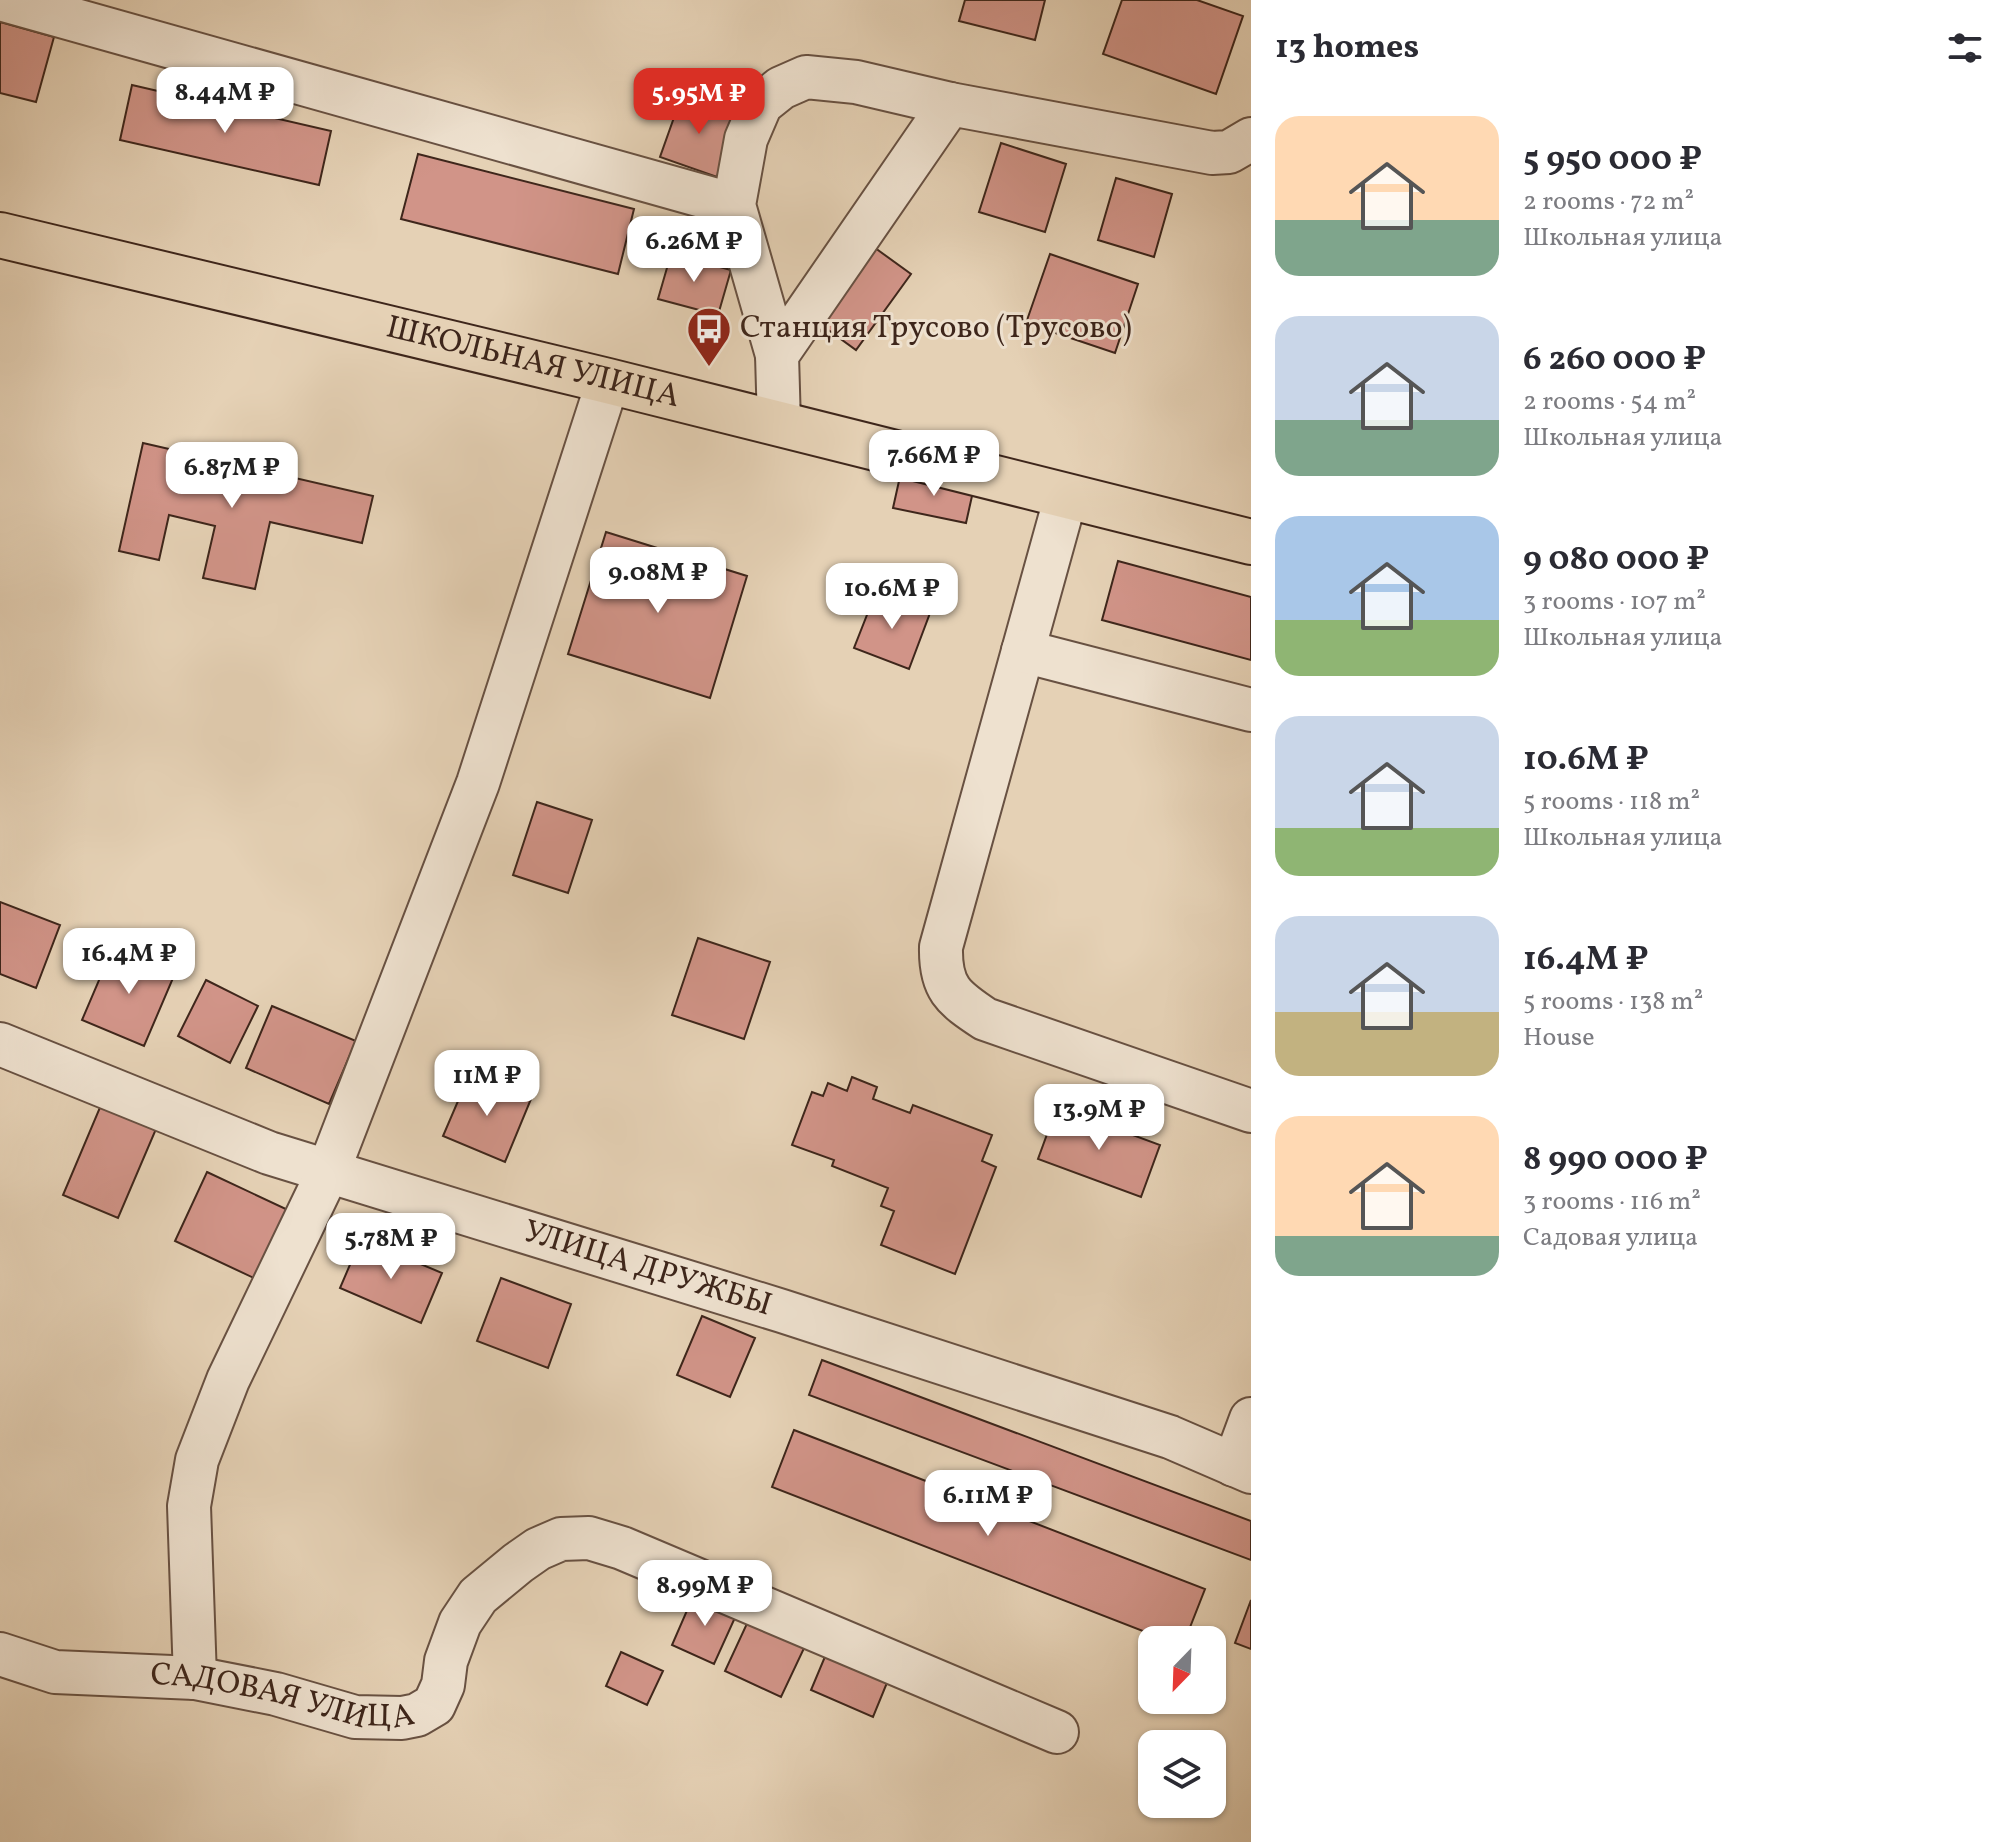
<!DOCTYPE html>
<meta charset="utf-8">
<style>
body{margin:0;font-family:Vollkorn,serif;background:#f2f2f3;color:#2b2b33;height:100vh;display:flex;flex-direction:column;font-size:30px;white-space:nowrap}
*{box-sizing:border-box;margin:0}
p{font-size:26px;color:#7c7c81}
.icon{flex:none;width:44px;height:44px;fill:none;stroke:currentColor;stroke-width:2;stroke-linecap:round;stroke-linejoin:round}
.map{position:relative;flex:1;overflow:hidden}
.panel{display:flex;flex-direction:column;background:#fff;width:760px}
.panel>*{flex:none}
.needle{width:52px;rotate:203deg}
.buttons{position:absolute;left:1138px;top:1626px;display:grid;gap:16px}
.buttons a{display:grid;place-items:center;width:88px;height:88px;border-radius:16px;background:#fff;box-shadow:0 2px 6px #0004;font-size:40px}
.price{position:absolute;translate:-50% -68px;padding:0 18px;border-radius:16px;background:#fff;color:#222;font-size:26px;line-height:52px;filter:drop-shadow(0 2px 4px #0008)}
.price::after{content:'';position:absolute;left:50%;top:48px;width:24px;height:18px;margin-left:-12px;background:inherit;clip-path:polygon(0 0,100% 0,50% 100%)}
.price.current{background:#d93025;color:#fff}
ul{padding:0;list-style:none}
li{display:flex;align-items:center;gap:24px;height:200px;padding:0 24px}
li span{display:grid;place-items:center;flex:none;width:224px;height:160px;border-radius:24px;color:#555}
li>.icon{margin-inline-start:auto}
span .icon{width:96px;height:96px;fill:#fffc;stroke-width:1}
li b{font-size:34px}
h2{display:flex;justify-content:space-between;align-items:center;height:96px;padding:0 24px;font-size:34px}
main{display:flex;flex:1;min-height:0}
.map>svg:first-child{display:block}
.building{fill:#d19488;stroke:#3e261b;stroke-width:2}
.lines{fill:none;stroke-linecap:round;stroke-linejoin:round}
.minor-casing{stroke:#685142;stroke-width:46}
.major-casing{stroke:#3e261b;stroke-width:48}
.minor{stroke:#eee1cf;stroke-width:42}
.major{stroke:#e5d1b5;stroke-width:44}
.labels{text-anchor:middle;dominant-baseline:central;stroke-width:6;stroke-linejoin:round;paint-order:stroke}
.poi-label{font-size:32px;fill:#3e261b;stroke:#eee1cf;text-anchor:start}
.street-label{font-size:32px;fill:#3e261b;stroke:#eee1cf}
</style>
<main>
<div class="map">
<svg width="1251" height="1842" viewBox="0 0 1251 1842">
<rect width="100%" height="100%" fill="#e5d1b5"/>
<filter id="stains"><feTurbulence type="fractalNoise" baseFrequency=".0025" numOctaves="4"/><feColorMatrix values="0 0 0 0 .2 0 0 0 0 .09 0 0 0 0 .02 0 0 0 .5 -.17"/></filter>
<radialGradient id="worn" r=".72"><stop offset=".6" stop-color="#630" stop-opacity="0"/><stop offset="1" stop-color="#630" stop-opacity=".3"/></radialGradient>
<path class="building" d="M965,0H1045L1035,40L959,21Z
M1122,0H1197L1243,16L1216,94L1103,54Z
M0,22L54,37L36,102L0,93Z
M132,85L331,131L319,185L120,140Z
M682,95L738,115L717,177L660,157Z
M1001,143L1066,164L1045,232L979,212Z
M418,154L634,209L618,274L401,219Z
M1116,178L1172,194L1154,257L1098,240Z
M871,245L911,274L856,350L816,321Z
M671,254L731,270L718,315L658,299Z
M1050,254L1138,284L1115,353L1026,323Z
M143,443L373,496L362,543L270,522L255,589L203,578L215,526L169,515L159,560L119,551Z
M901,472L974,487L966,523L893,508Z
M606,532L747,576L710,698L568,654Z
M1118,561L1251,597V660L1102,620Z
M876,592L930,613L909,669L854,648Z
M537,802L592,820L568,893L513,875Z
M0,902L60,925L36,988L0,974Z
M698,938L770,962L744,1039L672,1015Z
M114,945L176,971L144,1046L82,1020Z
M206,980L258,1006L230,1063L178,1036Z
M272,1006L356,1041L329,1104L246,1068Z
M470,1073L531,1099L505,1162L443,1136Z
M852,1077L877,1087L873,1099L910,1113L913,1105L992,1135L982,1161L996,1167L955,1274L881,1245L894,1211L881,1206L888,1188L832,1166L834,1160L792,1145L812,1092L823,1096L828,1083L847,1091Z
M101,1105L156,1129L118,1218L63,1195Z
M1057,1107L1160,1145L1141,1197L1038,1159Z
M207,1172L288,1210L256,1279L175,1241Z
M361,1239L442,1273L421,1323L340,1288Z
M501,1278L571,1304L548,1368L477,1341Z
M702,1316L755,1338L730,1397L677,1375Z
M822,1360L1251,1521V1560L809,1395Z
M794,1430L1205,1589L1185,1640H1166L772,1487Z
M695,1592L738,1611L714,1664L672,1645Z
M1251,1600V1649L1235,1643Z
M750,1617L806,1644L781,1697L725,1671Z
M829,1647L891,1673L873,1717L811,1690Z
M621,1652L663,1671L647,1705L606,1686Z"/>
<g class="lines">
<g class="minor-casing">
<g id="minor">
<path d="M4,0L734,205"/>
<path d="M777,355L734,205L746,139L761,104L781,88L806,77L856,82L950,104"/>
<path d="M779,424L777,355L950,104L1212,153L1229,152L1251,139"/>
<path d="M1066,496L941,947C940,988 953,998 985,1019L1251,1111"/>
<path d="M1023,651L1251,710"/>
<path id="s1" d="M0,1044L269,1153L782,1311L1170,1437L1251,1472"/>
<path d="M1234,1465L1251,1419"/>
<path id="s2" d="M0,1654L55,1672L195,1678L276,1694L355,1717L402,1718L417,1715L434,1705L443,1685L446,1661L460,1623L478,1596L518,1563L538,1549L561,1539L589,1538L622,1548L1057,1732"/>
<path d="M195,1678L189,1506L197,1460L228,1380L328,1172L478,783L608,381"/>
</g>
</g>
<g class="major-casing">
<g id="major">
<path id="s3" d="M0,235L608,381L1251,542"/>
</g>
</g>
<use href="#minor" class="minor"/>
<use href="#major" class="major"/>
</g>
<defs>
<g id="bus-pin" transform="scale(2.3)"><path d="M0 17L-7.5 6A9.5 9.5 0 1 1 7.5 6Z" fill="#8f2418" stroke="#eee1cf"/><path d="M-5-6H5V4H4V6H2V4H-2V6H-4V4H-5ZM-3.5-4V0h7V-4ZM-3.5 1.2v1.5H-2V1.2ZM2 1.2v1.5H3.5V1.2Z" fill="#fff"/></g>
</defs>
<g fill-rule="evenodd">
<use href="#bus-pin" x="709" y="329"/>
</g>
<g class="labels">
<g class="poi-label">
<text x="740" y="329">Станция Трусово (Трусово)</text>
</g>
<g class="street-label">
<text stroke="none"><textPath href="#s3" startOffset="548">ШКОЛЬНАЯ УЛИЦА</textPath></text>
<text stroke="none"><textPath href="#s1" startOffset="686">УЛИЦА ДРУЖБЫ</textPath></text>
<text stroke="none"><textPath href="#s2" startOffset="288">САДОВАЯ УЛИЦА</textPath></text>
</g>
</g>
<rect width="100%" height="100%" filter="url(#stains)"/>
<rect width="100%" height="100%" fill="url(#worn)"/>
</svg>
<div class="buttons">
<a><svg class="needle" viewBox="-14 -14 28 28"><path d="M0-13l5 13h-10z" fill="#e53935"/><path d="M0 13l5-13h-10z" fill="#7c7c81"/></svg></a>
<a><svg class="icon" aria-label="layers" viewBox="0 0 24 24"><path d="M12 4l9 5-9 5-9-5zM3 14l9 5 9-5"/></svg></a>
</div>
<b class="price" style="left:225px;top:135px">8.44M ₽</b>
<b class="price current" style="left:699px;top:136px">5.95M ₽</b>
<b class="price" style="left:694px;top:284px">6.26M ₽</b>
<b class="price" style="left:934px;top:498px">7.66M ₽</b>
<b class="price" style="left:232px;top:510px">6.87M ₽</b>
<b class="price" style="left:658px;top:615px">9.08M ₽</b>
<b class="price" style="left:892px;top:631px">10.6M ₽</b>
<b class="price" style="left:129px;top:996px">16.4M ₽</b>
<b class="price" style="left:487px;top:1118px">11M ₽</b>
<b class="price" style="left:1099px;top:1152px">13.9M ₽</b>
<b class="price" style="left:391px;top:1281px">5.78M ₽</b>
<b class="price" style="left:988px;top:1538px">6.11M ₽</b>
<b class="price" style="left:705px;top:1628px">8.99M ₽</b>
</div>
<section class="panel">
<h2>13 homes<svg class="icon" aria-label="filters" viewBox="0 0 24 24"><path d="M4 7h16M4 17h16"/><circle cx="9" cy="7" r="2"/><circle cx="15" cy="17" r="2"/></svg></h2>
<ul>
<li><span style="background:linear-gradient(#ffd9b3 65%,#7fa58c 0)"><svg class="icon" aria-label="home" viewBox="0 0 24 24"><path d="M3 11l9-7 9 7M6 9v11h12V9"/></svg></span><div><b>5 950 000 ₽</b><p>2 rooms · 72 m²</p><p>Школьная улица</p></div></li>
<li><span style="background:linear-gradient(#c9d6e8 65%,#7fa58c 0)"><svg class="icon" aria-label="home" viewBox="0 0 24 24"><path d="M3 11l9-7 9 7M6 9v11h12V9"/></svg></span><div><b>6 260 000 ₽</b><p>2 rooms · 54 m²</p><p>Школьная улица</p></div></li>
<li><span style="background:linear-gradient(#a9c7e8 65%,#8fb573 0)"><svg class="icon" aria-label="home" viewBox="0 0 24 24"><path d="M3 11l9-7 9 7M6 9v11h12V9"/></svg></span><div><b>9 080 000 ₽</b><p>3 rooms · 107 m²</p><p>Школьная улица</p></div></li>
<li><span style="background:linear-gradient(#c9d6e8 70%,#8fb573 0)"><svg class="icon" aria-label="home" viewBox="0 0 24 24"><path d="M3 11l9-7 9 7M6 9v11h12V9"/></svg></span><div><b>10.6M ₽</b><p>5 rooms · 118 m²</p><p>Школьная улица</p></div></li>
<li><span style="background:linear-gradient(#c9d6e8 60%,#c2b280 0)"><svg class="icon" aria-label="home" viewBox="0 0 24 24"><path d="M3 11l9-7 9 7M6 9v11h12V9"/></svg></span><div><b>16.4M ₽</b><p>5 rooms · 138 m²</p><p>House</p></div></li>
<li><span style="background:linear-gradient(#ffd9b3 75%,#7fa58c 0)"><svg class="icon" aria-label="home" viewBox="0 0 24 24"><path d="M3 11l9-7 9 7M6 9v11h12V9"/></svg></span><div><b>8 990 000 ₽</b><p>3 rooms · 116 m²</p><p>Садовая улица</p></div></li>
</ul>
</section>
</main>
